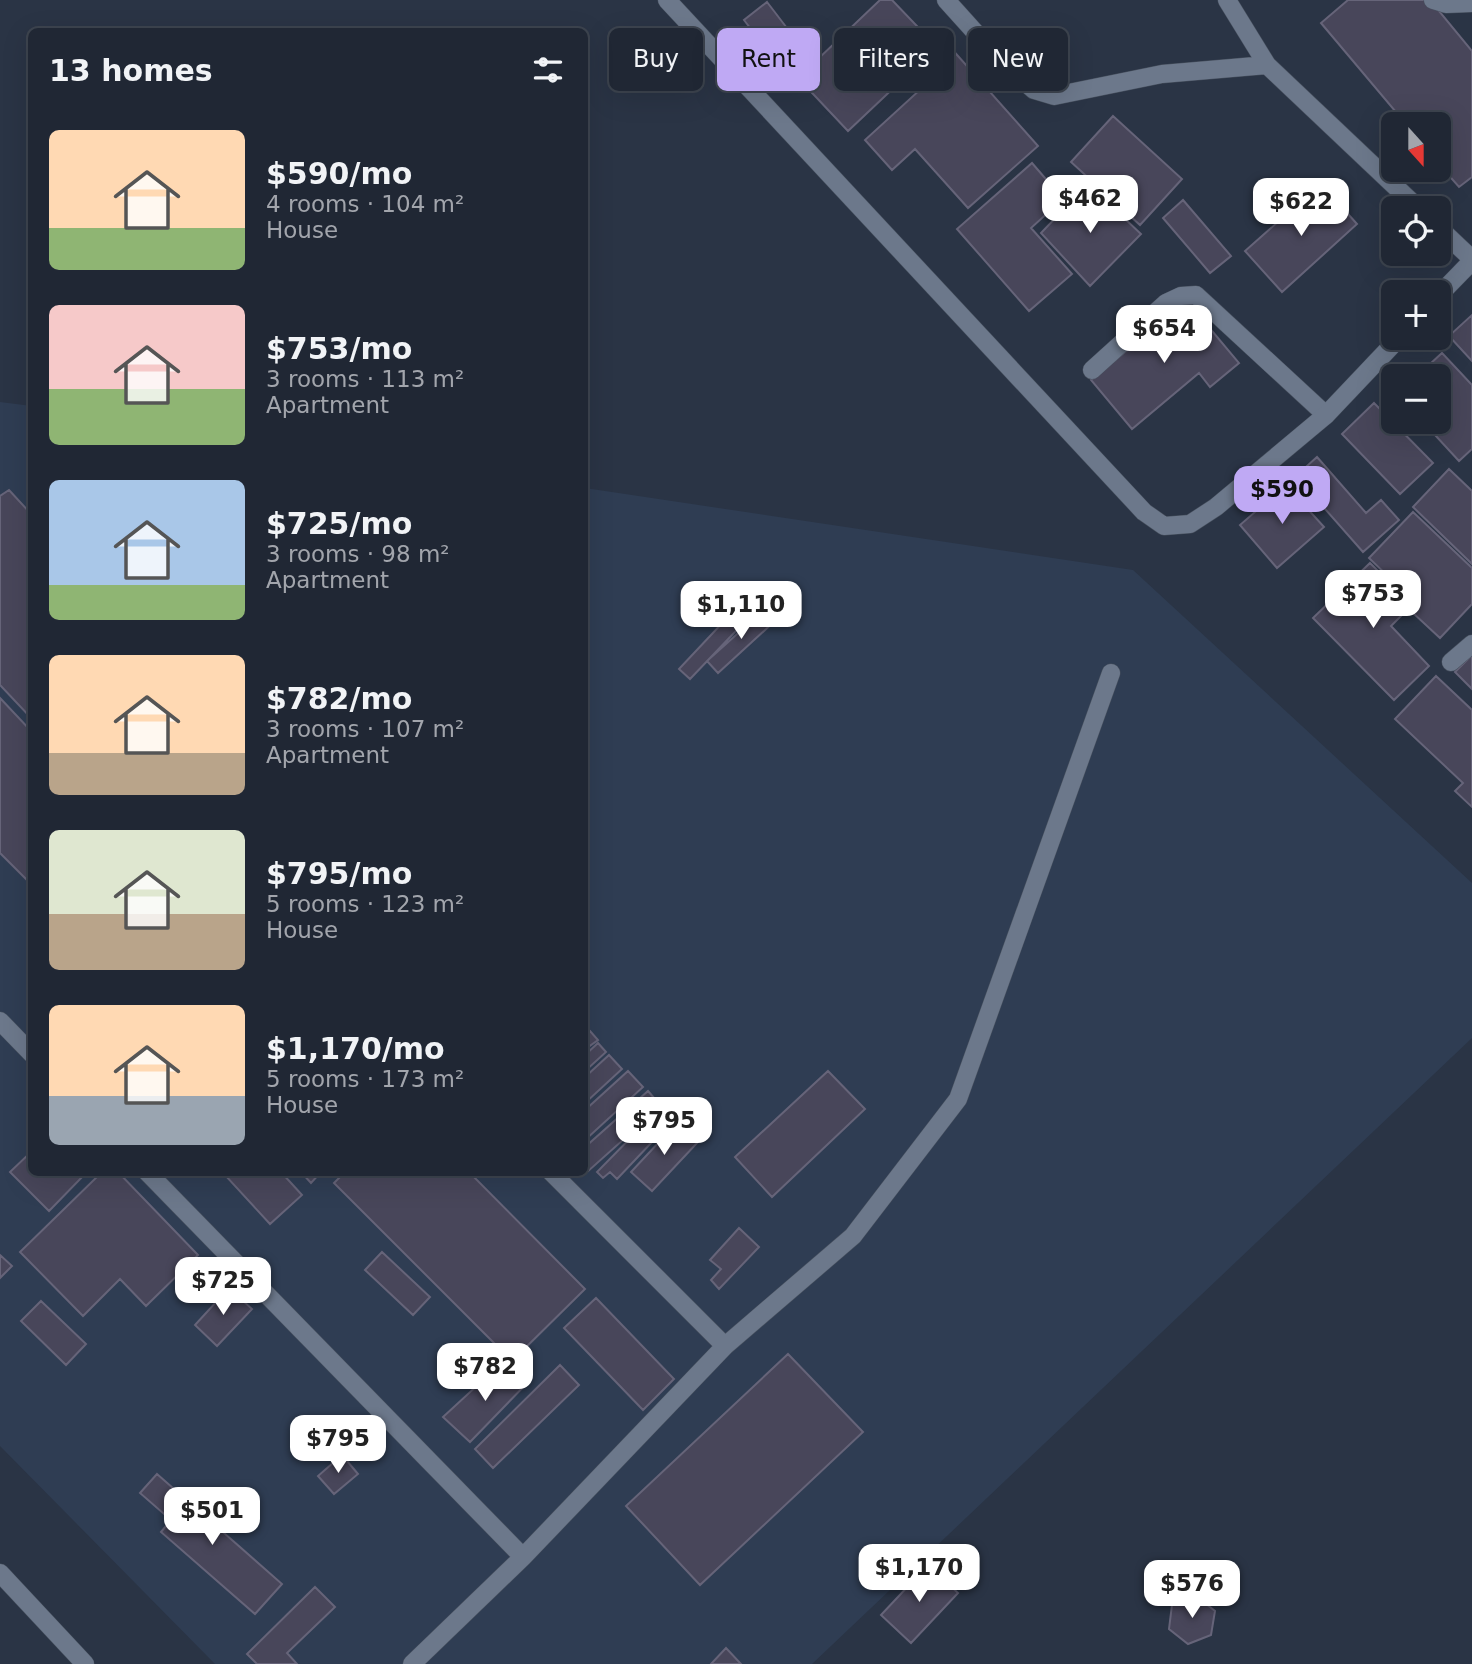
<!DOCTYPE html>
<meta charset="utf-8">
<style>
body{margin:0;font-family:"DejaVu Sans",sans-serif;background:#2d3340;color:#f1f3f6;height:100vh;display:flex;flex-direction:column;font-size:26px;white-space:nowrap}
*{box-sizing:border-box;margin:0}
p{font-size:23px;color:#a2a5ac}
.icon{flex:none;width:38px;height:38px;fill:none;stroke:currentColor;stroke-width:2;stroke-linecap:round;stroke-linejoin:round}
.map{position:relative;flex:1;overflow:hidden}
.side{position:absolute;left:28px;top:28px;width:560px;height:1148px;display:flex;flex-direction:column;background:#202734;border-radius:10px;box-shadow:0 7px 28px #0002,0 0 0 2px #3d444f}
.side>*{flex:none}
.banner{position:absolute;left:609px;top:28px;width:665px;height:63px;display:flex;gap:14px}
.needle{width:46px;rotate:159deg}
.tools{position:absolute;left:1381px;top:112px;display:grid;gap:14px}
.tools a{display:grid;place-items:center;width:70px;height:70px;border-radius:10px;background:#202734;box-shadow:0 7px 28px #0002,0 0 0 2px #3d444f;font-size:35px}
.price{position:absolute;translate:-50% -60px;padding:0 16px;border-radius:14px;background:#fff;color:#222;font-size:23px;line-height:46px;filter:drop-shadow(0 2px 4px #0008)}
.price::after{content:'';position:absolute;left:50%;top:42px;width:21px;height:16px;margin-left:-10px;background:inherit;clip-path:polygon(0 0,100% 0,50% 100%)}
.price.selected{background:#bfa9f4;color:#111}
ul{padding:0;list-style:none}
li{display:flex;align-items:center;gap:21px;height:175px;padding:0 21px}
li span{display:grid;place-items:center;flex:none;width:196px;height:140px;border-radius:10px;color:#555}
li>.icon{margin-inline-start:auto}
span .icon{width:84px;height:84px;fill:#fffc;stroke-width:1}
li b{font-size:30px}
h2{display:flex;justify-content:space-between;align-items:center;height:84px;padding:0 21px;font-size:30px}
.tag{padding:0 24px;border-radius:10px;background:#202734;box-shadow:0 7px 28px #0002,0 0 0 2px #3d444f;font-size:24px;line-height:63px}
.tag.selected{background:#bfa9f4;color:#111}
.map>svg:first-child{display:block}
.built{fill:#2f3d53}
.building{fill:#48465a;stroke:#666479;stroke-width:2}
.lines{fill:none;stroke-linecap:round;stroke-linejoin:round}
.lane-casing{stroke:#48515f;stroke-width:19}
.street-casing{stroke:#48515f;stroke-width:19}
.lane{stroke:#6c788b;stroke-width:18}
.street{stroke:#6c788b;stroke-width:18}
</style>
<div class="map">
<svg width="1472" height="1664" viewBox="0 0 1472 1664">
<rect width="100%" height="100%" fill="#2a3445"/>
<path class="built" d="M0,402L32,406V1172H584L585,488L1133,570L1472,883V1038L812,1664H215L0,1446Z"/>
<path class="building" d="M880,0H892L937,47L848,131L798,78Z
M1348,0H1430L1472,51V177L1459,187L1438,163V124H1406L1321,23Z
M767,2L813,62L790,80L744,20Z
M950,47L1038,146L968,208L915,149L892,170L865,140L922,88L914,79Z
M1113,116L1182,179L1140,225L1071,162Z
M1032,163L1063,199L1031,228L1072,274L1029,311L957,229Z
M1088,184L1141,234L1090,286L1041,233Z
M1321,184L1357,224L1282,292L1245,251Z
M1183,200L1231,256L1210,273L1163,218Z
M1187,301L1239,363L1210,387L1199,373L1132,429L1091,380Z
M1472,315V361L1449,336Z
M1442,353L1472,385V449L1459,461L1423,422H1438V376H1417Z
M1374,403L1433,463L1400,494L1342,434Z
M1317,457L1366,513L1381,500L1399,520L1363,552L1296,476Z
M1449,469L1472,491V564L1413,507Z
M1286,485L1324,527L1277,568L1240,525Z
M9,490L32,515V719L0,685V496Z
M1413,512L1472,568V604L1440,638L1413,613L1419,606L1369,558Z
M1370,563L1412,605L1391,626L1429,666L1394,700L1313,618Z
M743,601L754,612L690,679L679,669Z
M765,609L776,620L718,673L707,661Z
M1472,655V689L1455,672Z
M1436,676L1472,710V807L1455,791L1463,783L1395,719Z
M0,698L32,732V885L0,853Z
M590,1031L598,1040L584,1050V1035Z
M598,1043L606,1052L584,1072V1056Z
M609,1055L622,1069L584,1104V1078Z
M628,1071L643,1087L584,1141V1111Z
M828,1071L865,1109L772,1197L735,1157Z
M648,1091L661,1106L586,1173L584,1148Z
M658,1110L671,1122L617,1179L610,1172L603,1178L597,1172Z
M676,1124L697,1143L652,1191L631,1172Z
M32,1151V1172H87L49,1211L10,1172Z
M102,1172H118L198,1255L146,1306L120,1279L83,1316L20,1252Z
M281,1172L302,1195L270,1224L224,1174Z
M301,1172H321L311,1183Z
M345,1172H469L585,1289L512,1361L334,1183Z
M739,1228L759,1247L719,1289L711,1280L721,1269L710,1260Z
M382,1252L430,1297L413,1315L365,1270Z
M0,1255L12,1266L0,1278Z
M229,1288L252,1309L217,1346L195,1325Z
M596,1298L674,1379L643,1410L564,1328Z
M41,1301L86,1344L66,1365L21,1321Z
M788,1354L863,1432L700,1585L626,1506Z
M560,1365L579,1385L493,1468L475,1449Z
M494,1370L531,1379L470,1442L443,1417Z
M342,1455L358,1474L334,1494L318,1476Z
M157,1474L282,1584L255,1614L161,1532L171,1520L140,1493Z
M928,1565L958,1593L911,1643L881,1615Z
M315,1587L335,1607L287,1653L297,1664H257L247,1654Z
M1196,1596L1215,1611L1211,1635L1188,1644L1169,1629L1172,1605Z
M726,1648L741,1664H711Z"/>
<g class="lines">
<g class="lane-casing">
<path id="lane" d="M1092,370L1166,303L1181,296L1196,295L1326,415
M0,1021L32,1054
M147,1172L523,1557
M551,1172L725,1346
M412,1664L523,1557L725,1346L853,1236L958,1099L1111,673"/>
</g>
<g class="street-casing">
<path id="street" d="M667,0L1144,512L1164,526L1190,524L1216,507L1326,415L1399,338
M946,0L1001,61L1034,90L1054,96L1162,74L1267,65
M1227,0L1267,65L1418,208
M1433,0L1446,4L1472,3
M1438,227L1472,259
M1438,296L1472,261
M1451,662L1472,644
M0,1573L85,1664"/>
</g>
<use href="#lane" class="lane"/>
<use href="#street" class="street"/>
</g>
</svg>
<div class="tools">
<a><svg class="needle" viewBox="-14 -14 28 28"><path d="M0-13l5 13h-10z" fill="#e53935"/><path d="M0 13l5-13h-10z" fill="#a2a5ac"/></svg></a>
<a><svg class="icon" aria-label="locate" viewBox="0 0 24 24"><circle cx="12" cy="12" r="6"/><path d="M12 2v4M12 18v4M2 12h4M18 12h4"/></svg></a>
<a>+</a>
<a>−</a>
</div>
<b class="price" style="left:1090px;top:235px">$462</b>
<b class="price" style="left:1301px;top:238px">$622</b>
<b class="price" style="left:1164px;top:365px">$654</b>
<b class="price selected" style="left:1282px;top:526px">$590</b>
<b class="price" style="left:1373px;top:630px">$753</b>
<b class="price" style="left:741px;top:641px">$1,110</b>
<b class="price" style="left:664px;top:1157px">$795</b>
<b class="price" style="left:223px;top:1317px">$725</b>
<b class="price" style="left:485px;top:1403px">$782</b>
<b class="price" style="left:338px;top:1475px">$795</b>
<b class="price" style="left:212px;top:1547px">$501</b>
<b class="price" style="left:919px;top:1604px">$1,170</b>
<b class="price" style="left:1192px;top:1620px">$576</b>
<div class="banner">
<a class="tag">Buy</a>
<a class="tag selected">Rent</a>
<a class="tag">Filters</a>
<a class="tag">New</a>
</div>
<section class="side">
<h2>13 homes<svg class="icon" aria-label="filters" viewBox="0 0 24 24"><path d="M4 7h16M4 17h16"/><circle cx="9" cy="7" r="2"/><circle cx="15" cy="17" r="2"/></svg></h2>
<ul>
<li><span style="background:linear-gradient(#ffd9b3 70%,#8fb573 0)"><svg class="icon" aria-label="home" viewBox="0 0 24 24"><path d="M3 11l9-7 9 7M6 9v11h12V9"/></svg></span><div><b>$590/mo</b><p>4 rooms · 104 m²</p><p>House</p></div></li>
<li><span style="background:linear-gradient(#f6c9c9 60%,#8fb573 0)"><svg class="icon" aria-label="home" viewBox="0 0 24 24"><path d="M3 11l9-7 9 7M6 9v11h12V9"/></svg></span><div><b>$753/mo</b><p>3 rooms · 113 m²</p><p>Apartment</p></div></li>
<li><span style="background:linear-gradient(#a9c7e8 75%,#8fb573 0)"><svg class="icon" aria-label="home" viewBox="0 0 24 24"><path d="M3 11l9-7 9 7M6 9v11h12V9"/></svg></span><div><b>$725/mo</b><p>3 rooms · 98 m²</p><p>Apartment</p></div></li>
<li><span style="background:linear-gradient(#ffd9b3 70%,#b9a48a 0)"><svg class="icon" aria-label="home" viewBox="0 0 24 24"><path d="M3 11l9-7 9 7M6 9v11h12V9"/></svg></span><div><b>$782/mo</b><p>3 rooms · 107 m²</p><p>Apartment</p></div></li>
<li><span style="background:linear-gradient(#dfe7d0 60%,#b9a48a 0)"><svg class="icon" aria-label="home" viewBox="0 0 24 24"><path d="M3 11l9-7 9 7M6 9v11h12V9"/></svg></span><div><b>$795/mo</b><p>5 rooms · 123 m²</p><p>House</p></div></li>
<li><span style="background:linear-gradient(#ffd9b3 65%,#9aa5b1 0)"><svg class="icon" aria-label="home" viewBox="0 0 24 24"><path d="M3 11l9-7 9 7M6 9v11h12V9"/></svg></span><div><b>$1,170/mo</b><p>5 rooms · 173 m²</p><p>House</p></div></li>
</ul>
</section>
</div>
